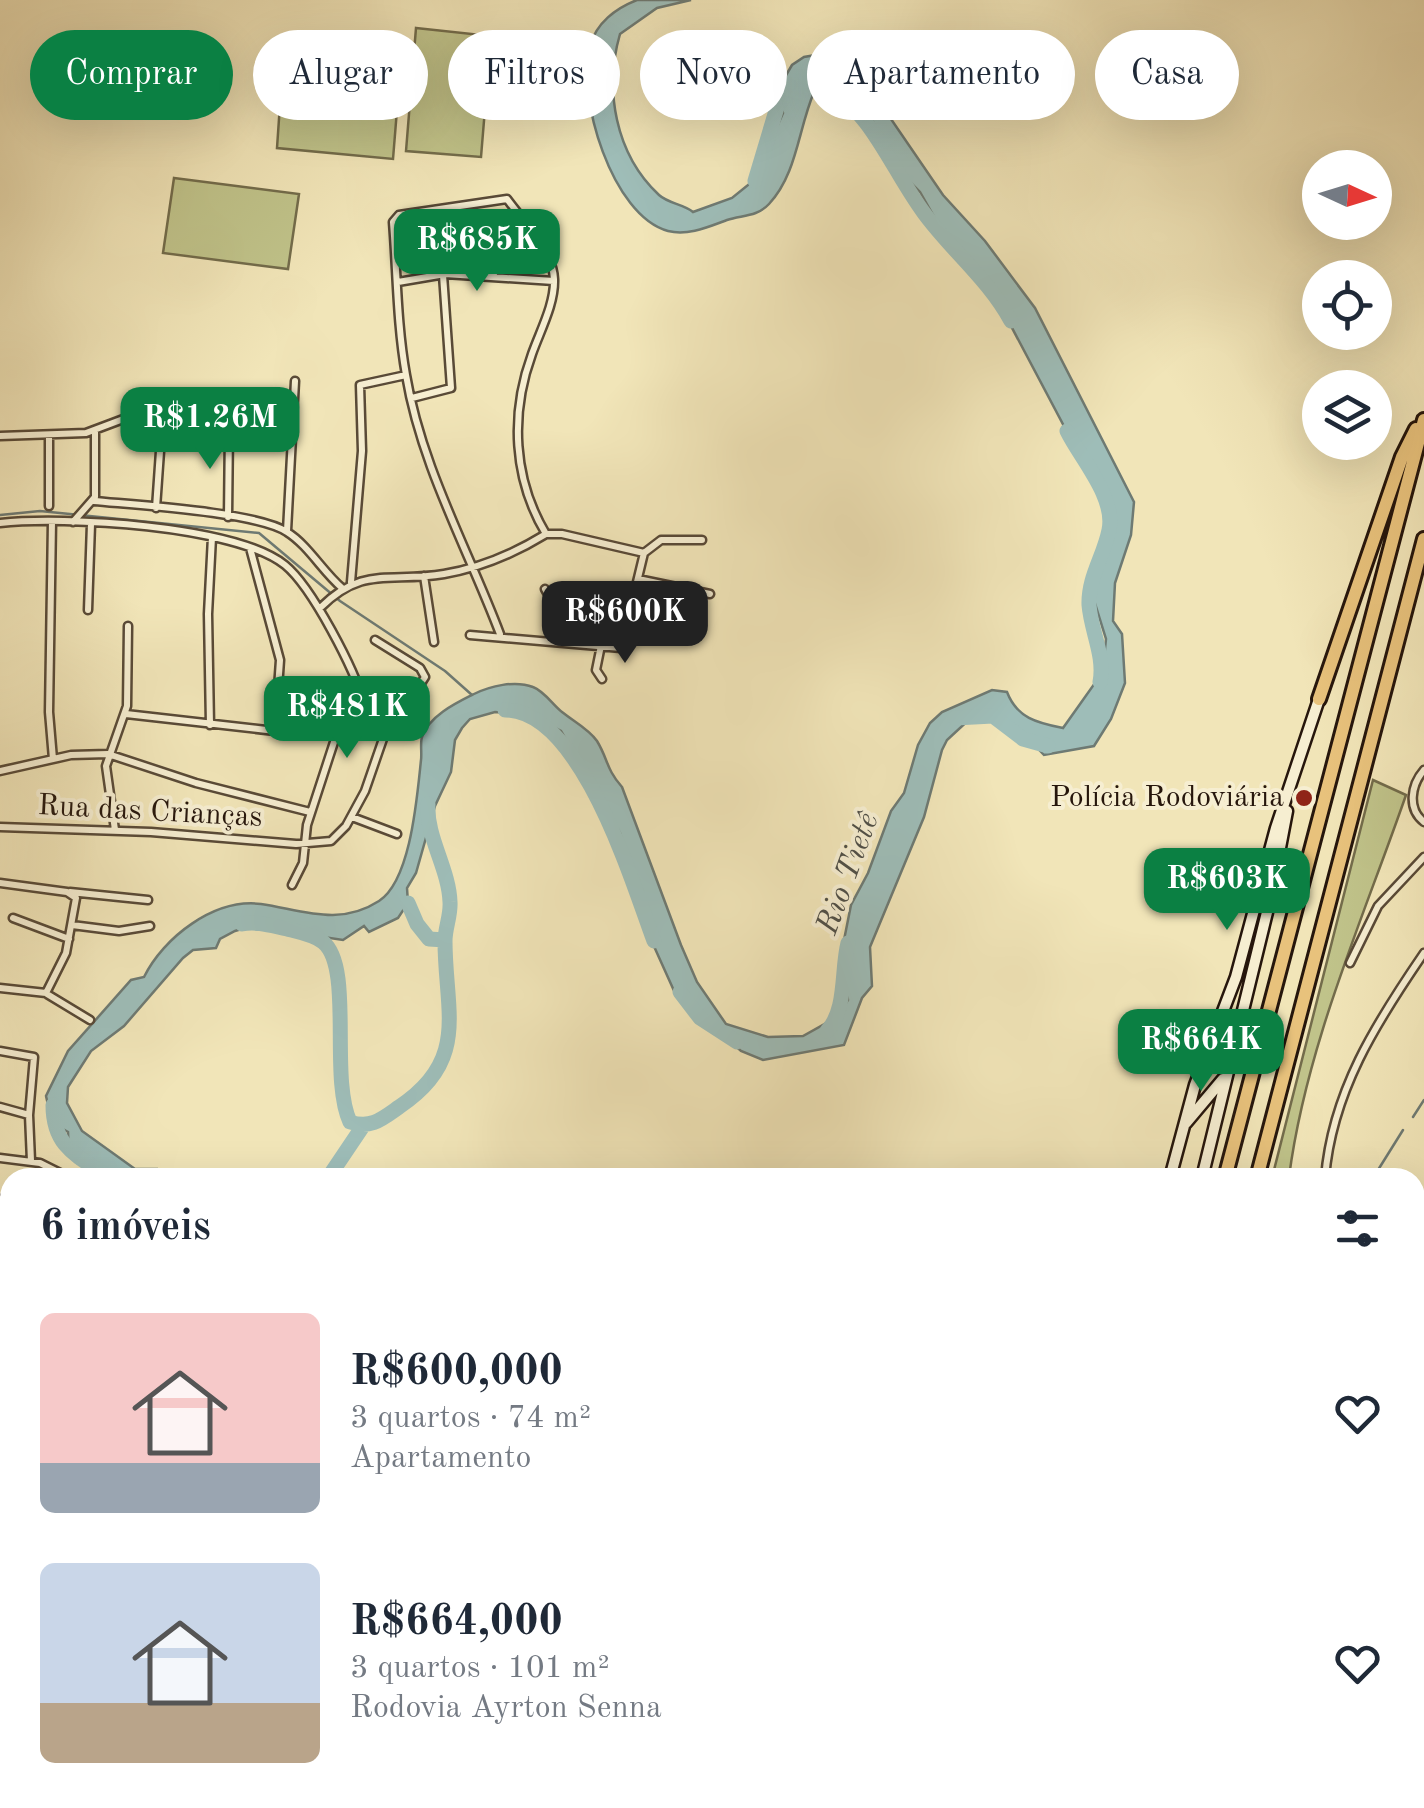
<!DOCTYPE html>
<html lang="pt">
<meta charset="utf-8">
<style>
body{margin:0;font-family:"Old Standard TT",serif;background:#f6f6f7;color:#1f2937;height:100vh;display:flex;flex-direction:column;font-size:38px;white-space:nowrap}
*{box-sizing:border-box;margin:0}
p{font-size:32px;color:#747a83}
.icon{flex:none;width:55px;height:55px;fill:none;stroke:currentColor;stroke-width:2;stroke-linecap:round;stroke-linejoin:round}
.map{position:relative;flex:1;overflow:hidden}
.drawer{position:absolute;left:0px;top:1168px;width:1425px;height:642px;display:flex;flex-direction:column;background:#fff;border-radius:30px 30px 0 0;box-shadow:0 10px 40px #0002}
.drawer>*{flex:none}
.banner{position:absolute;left:30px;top:30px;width:1365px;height:90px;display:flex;gap:20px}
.needle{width:65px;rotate:94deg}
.fabs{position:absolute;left:1302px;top:150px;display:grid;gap:20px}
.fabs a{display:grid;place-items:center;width:90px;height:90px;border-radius:50%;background:#fff;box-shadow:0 10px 40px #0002;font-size:50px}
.price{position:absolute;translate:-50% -85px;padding:0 22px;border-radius:20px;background:#0b8043;color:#fff;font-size:32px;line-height:65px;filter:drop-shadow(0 2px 5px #0008)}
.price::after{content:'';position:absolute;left:50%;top:60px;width:30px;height:22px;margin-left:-15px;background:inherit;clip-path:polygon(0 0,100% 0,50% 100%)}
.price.on{background:#222;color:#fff}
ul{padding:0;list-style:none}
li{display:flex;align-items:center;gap:30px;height:250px;padding:0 40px}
li span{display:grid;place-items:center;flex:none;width:280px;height:200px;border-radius:15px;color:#555}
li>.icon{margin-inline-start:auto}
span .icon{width:120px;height:120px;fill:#fffc;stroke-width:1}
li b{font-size:42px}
h2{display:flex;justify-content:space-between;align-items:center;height:120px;padding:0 40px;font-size:42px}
.tag{padding:0 35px;border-radius:45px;background:#fff;box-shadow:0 10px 40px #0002;font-size:35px;line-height:90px}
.tag.on{background:#0b8043;color:#fff}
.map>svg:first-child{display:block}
.green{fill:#c0c38a;stroke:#736c4b;stroke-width:2.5}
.water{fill:#9ebdb8;stroke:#6e7a73;stroke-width:2.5}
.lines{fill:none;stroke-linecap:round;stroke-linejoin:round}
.stream{stroke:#6e7a73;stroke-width:2.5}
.river{stroke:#9ebdb8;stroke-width:15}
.street-casing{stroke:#594a37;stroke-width:11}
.secondary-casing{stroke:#26160c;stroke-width:15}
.highway-casing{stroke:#26160c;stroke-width:18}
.street{stroke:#f6eed1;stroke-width:6}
.secondary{stroke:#f6eed1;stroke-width:10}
.highway{stroke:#e8c27c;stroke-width:12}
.poi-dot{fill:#8f2418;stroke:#f6eed1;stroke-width:4}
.labels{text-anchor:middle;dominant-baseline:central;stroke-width:8;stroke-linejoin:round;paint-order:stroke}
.poi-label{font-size:30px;fill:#26160c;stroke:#f6eed1;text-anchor:end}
.street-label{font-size:30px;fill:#26160c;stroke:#f6eed1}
.water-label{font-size:32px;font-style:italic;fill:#505048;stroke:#f6eed1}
</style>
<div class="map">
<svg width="1424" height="1808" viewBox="0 0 1424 1808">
<rect width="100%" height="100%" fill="#f1e5b8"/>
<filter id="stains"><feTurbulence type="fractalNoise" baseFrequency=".002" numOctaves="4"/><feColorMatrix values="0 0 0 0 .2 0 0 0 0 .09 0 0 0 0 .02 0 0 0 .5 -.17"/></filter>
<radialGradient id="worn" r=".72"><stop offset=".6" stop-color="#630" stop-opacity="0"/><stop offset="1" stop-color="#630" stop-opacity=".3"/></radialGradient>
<path class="green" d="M416,28L491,36L481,157L406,151Z
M282,75L399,85L393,159L277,148Z
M174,178L299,194L288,269L163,253Z
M1373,780L1406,795C1363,919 1306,1046 1289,1177L1272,1178Z
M1117,1800H1262V1808H1120Z"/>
<path class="water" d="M637,0H691L657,8L620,34C604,89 615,154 659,195C669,204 684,204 693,212L732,198L753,181L783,113L779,87L792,65L804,57L821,54L850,57L859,81L878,100L943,195L985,241L1035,308L1134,502L1131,535L1115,583L1113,621L1122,634L1125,683L1111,719L1094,746L1044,755C1023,732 1006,717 974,715L947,740L942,750L924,817L870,947L872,986L862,998L844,1045L763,1060L741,1051L675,993L648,933V913L633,880L620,833L561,731L530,715L495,712L470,719L462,728L455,740L451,772L435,806L416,873L407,888L408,903L398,918L369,932L364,926L343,940L310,935L271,920L235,931L220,939L216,948L193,950L183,958L124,1026L91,1051L68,1087L67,1103L82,1131L135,1169H157L158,1177C125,1178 93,1179 69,1154L68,1132L52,1123L46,1096L68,1051L131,980L144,977C163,938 214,898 261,904C302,910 339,927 379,901C411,880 417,797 421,760C422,753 420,743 422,737C429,716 456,703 474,694C490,686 515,680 533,687C544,691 553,705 562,712C573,721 589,729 597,741C608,759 606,769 622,787L681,945L697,982L726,1024L768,1037L803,1036L837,1017L848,1000L842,950L851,905L868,873L891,811L904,793L918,745L930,723L942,712L992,690L1007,692C1017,718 1037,723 1063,728L1095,683L1104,659L1106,639L1089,584L1103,544L1113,532L1098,479L1074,445L993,292L944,234L920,192L897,169L868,112L848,96L814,92C798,130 797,174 769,204C757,217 742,215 727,220C708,227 688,236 668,231C612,216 576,96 590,46C596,23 616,8 637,0Z"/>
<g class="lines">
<path class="stream" d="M0,515L40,511L259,533L340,601L445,671L472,695
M1413,1117L1424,1100
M1373,1178L1403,1130"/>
<path class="river" d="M826,85C873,114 892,170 924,213C951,250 989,280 1011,321
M755,181L778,104L795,85
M1067,431C1080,458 1116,497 1109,530C1104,556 1088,577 1089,605C1091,631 1105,656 1100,682
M505,710C581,710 632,882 654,941
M955,718L993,716L1023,739L1048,746
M408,903L417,924L429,939L445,940
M242,924C257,921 272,926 287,929C299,932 314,935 323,942C354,967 329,1077 350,1122C371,1129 382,1119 399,1107C470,1060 445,1011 445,941C445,928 451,915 450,902C449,869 426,837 428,804
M680,992L700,1018L737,1042
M827,1031C847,1010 841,970 848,943
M53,1105C53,1148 78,1156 110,1178
M328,1178L363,1126"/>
<g class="street-casing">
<path id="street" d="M396,254L493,249L494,277
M398,282L445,274L554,281
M412,398L451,388L443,275
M49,435V506
M0,436L86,433L134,415L184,428H293
M94,501C135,505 257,512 287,532C308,545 323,572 342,588
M156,508L162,423
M228,517L229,428
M52,521L49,712L53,759
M73,522L95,497V430
M0,523C63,516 235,525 285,565C312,587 355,670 364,704L335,739L307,825L303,863L292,885
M287,531L295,381
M424,576L434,642
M638,579L710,594
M351,582L362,451L360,385L406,375
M545,589L554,605L573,603L605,611L607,616L596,670L602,679
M554,605L556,641
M320,608C363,565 390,583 444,574C480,568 515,553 546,534
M88,610L91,524
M500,634C468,549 421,466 406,375C397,325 397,272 393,222L399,215L507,199C523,221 553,251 554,279C555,304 540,331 532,354C510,414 513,479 546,534H562L644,553
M470,635L621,648L644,553L661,540H702
M363,706L381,725L404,710L425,677L420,668L375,640
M126,714L275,731L280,660L250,548
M210,725L208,614L212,537
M1424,770C1411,785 1407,809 1424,822
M0,771L71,755L108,754L196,783L310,812
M352,817L397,834
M0,827L151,832L296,844L331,841L346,826L365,791L384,736L381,725
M115,830L106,766L127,706L128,626
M0,883L67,892L76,898L66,953L46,993
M70,892L148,900
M13,918L69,939
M72,925L119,931L150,926
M1350,963L1378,906L1424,857
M0,988L46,993
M47,994L90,1020
M0,1051L34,1057L29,1115
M0,1107L29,1115L31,1161
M0,1158L40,1163L70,1178
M1325,1178C1332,1092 1376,1023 1424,953
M0,1199L10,1241
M0,1307L3,1260
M0,1320L10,1316
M1415,1347L1424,1351
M1415,1769H1424"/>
</g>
<g class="secondary-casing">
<path id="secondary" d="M1186,1123L1223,1079
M1170,1178L1195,1085L1236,977L1276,828L1319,699
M1202,1178L1270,900L1287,811
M1415,1540L1424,1546
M923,1808L936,1800"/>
</g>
<g class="highway-casing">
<path id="highway" d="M1319,699L1402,457L1416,429
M1225,1178L1424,420
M1257,1178L1424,539
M1046,1808L1049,1800
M1060,1808L1063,1800
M1091,1808L1093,1800"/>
</g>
<use href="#street" class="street"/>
<use href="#secondary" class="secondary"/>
<use href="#highway" class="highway"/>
</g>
<circle class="poi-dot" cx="1304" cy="798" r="10"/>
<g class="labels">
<g class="poi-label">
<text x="1284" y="798">Polícia Rodoviária</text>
</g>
<g class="street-label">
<text transform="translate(150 812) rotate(3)">Rua das Crianças</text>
</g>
<g class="water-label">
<text transform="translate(849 874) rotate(-70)">Rio Tietê</text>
</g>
</g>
<rect width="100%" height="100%" filter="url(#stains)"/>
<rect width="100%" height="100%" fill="url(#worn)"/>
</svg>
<div class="fabs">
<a><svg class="needle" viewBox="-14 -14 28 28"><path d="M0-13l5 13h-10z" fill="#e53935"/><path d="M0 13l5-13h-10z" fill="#747a83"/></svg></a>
<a><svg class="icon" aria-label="locate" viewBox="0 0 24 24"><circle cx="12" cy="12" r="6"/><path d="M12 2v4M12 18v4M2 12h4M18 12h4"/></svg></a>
<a><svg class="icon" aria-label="layers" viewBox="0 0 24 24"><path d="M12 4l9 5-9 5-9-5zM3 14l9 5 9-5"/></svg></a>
</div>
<b class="price" style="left:477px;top:294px">R$685K</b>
<b class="price" style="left:210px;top:472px">R$1.26M</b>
<b class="price on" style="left:625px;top:666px">R$600K</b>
<b class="price" style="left:347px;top:761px">R$481K</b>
<b class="price" style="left:1227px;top:933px">R$603K</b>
<b class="price" style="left:1201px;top:1094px">R$664K</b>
<div class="banner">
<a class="tag on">Comprar</a>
<a class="tag">Alugar</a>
<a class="tag">Filtros</a>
<a class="tag">Novo</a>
<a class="tag">Apartamento</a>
<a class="tag">Casa</a>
</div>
<section class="drawer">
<h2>6 imóveis<svg class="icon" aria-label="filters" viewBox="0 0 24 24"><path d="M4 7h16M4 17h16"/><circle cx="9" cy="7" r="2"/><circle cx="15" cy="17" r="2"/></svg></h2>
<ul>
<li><span style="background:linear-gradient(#f6c9c9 75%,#9aa5b1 0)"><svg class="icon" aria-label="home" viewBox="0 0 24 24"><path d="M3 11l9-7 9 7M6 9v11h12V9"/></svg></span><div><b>R$600,000</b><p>3 quartos · 74 m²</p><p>Apartamento</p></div><svg class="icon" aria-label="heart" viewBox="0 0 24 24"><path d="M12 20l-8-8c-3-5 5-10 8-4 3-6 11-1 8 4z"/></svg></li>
<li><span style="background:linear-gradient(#c9d6e8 70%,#b9a48a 0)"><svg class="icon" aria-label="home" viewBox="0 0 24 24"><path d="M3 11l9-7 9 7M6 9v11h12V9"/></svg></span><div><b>R$664,000</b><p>3 quartos · 101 m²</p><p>Rodovia Ayrton Senna</p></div><svg class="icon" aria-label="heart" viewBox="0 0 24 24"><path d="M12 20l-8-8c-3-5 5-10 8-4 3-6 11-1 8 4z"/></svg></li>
</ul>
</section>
</div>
